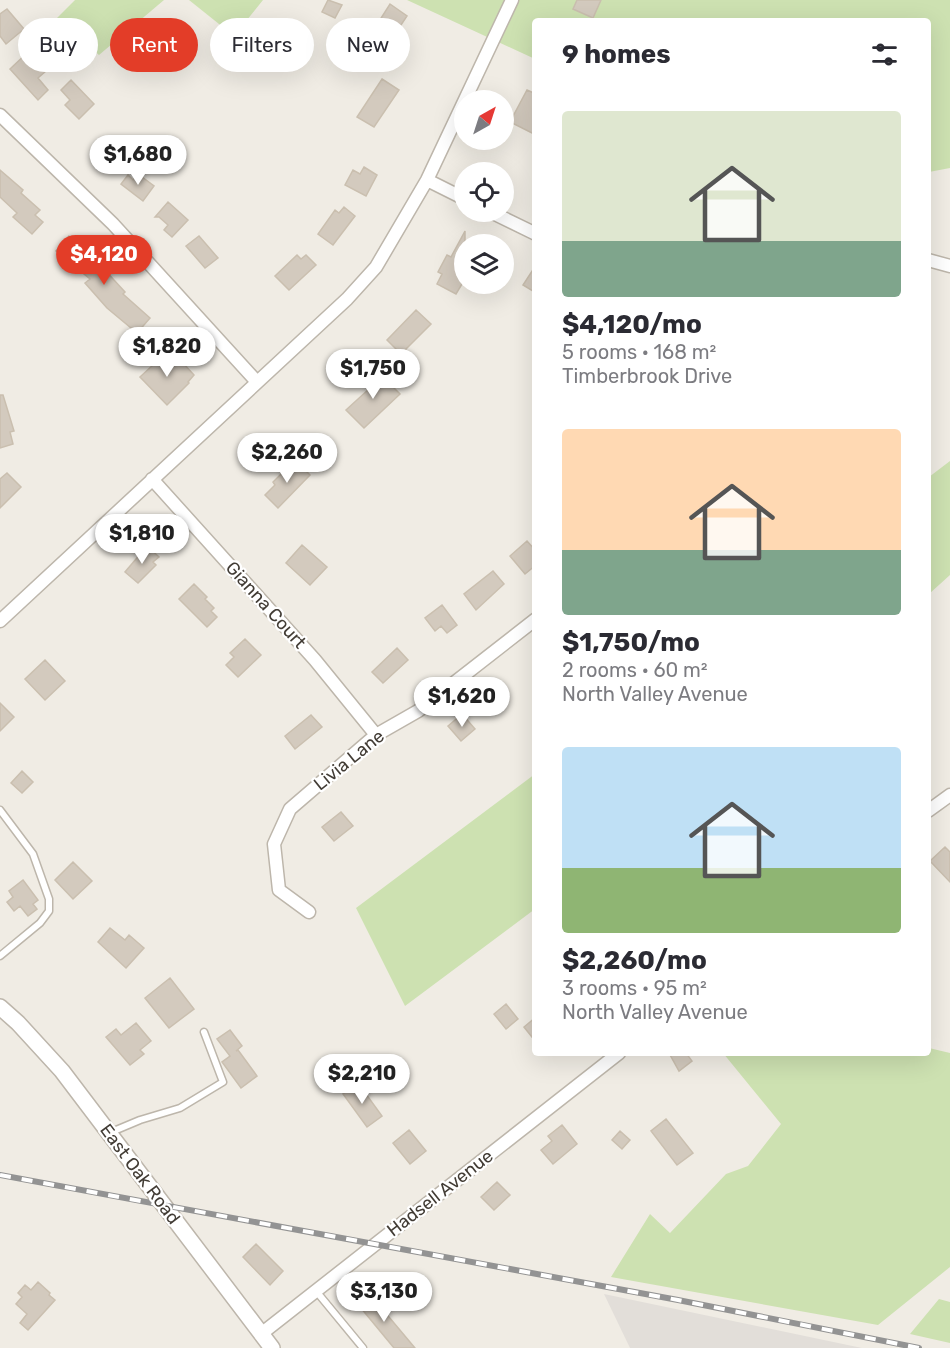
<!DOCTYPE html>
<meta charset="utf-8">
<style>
body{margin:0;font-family:Rubik,sans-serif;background:#f2f2f3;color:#2b2b33;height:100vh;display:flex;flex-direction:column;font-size:22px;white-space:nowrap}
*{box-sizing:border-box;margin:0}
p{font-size:20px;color:#7c7c81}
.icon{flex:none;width:33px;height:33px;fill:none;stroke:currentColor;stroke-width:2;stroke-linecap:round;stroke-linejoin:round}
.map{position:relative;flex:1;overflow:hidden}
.panel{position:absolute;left:532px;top:18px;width:399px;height:1038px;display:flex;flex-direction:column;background:#fff;border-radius:6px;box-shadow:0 6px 24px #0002}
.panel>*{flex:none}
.guide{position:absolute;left:18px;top:18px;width:424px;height:54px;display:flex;gap:12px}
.needle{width:39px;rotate:39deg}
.buttons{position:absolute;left:454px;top:90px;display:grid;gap:12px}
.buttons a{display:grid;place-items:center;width:60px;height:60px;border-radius:50%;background:#fff;box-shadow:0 6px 24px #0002;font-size:30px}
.price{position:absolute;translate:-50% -51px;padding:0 14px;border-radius:21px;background:#fff;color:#222;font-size:20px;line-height:39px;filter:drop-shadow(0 2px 3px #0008)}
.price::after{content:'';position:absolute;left:50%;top:36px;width:18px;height:14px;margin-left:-9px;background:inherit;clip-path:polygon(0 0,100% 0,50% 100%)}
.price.selected{background:#e33d28;color:#fff}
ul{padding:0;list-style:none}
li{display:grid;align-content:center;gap:12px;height:318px;padding:0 30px}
li span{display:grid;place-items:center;height:186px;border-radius:6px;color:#555}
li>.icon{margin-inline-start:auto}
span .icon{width:108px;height:108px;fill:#fffc;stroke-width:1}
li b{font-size:26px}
h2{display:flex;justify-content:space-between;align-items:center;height:72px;padding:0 30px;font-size:26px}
.tag{padding:0 21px;border-radius:27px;background:#fff;box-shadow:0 6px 24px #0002;font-size:21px;line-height:54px}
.tag.selected{background:#e33d28;color:#fff}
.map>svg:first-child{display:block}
.industrial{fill:#e2ded9}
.green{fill:#cde1b1}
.building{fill:#d3cabe;stroke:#cabfaf;stroke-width:1.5}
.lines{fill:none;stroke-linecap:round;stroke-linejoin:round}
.service-casing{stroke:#bdb6ab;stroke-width:9}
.minor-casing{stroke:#bdb6ab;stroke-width:15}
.tertiary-casing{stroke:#bdb6ab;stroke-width:18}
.service{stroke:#fff;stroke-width:6}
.minor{stroke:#fff;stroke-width:12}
.tertiary{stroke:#fff;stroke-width:15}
.rail-casing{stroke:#939393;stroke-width:6}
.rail{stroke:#fff;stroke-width:4;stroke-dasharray:11;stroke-linecap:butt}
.labels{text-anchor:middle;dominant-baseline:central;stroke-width:4.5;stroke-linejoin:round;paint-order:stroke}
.street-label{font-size:18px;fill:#423c35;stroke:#fff}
</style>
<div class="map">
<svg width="950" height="1348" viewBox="0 0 950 1348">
<rect width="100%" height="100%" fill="#f0ece4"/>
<path class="industrial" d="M604,1294L862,1348H630Z"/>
<path class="green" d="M75,0H164L99,55L57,18Z
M189,0H263L234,36Z
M407,0H950V168L929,172L928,21H536L535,59Z
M950,461V575L929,594V477Z
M535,774V909L405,1006L356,908Z
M929,1048L950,1053V1267L878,1325L611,1277L650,1214L670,1233L726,1174L748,1166L781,1124L723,1053H928Z
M939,1299L950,1302V1343L910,1334Z"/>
<path class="building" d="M328,0L342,5L335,18L322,12Z
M577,0H601L593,18L573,9Z
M390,4L407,16L393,37L376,26Z
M7,9L24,29L6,44L0,36V14Z
M29,51L46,71L38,78L48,90L38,100L10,69Z
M382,79L399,90L374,127L357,117Z
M71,80L94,104L79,119L65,105L70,100L61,90Z
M527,90L536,94V135L510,122Z
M364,167L377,175L366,196L345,185L353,170L360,174Z
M0,170L23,190L21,193L40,210L35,215L43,222L32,234L13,217L17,213L0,197Z
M138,174L154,186L143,201L121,184L128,175L133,180Z
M168,202L188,220L172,237L164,230L168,225L159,217H155Z
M344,207L355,216L333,245L318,234L335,210L339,213Z
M465,231V279L456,294L437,284L442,274L438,272L447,255L451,257Z
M69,236L89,252L83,258L99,271L103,268L125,292L123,294L150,318L137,333L107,308L85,283L90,279L56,251Z
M199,236L218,258L205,268L186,246Z
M297,255L301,259L306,255L316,265L289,290L275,276Z
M536,265V293L523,285Z
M416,310L431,324L401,354L387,340Z
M167,352L180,365L182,362L194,375L188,382L189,383L167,405L140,377Z
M377,371L400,394L364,428L346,410L369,389L364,383Z
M0,395H3L14,431L10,432L13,444L0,448Z
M295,460L310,475L278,508L265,495L275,485L273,482Z
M7,473L21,487L0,508V479Z
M527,541L536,551V565L525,574L510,556Z
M302,545L327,567L310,585L286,563Z
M147,546L159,557L153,562L156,565L138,583L125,572Z
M493,571L504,584L476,610L464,594Z
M194,584L207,597L205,599L214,608L211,611L217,617L207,627L179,599Z
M442,605L457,625L447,633L441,626L435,631L425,618Z
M245,639L261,655L238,677L226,665L234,657L230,653Z
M397,648L408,660L383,683L372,672Z
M45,660L65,681L45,700L25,679Z
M0,703L14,717L0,731Z
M462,714L475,729L461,741L448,726Z
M311,715L322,727L295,749L285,736Z
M22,771L33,782L22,793L11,783Z
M341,812L353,826L334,841L322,827Z
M945,847L950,852V882L930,861Z
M73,862L92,881L73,899L55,880Z
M23,880L38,900L33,904L37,909L28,916L20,906L14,911L7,902L13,897L9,891Z
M110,928L125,940L129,935L144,948L126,968L98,942Z
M170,978L194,1009L169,1028L145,998Z
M506,1004L518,1019L506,1029L494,1014Z
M536,1017V1042L524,1027Z
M136,1023L151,1041L140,1050L144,1054L130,1065L106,1037L116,1029L121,1035Z
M230,1030L242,1046L236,1051L238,1050L257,1076L241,1088L222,1062L230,1056L217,1039Z
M669,1053H686L692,1061L679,1071Z
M358,1083L382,1116L367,1127L343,1094Z
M666,1119L693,1153L677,1165L651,1131Z
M562,1125L577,1144L553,1164L541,1150L552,1141L548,1136Z
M409,1130L426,1151L410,1164L393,1143Z
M620,1131L630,1140L622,1149L612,1140Z
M497,1182L510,1195L494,1210L481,1197Z
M256,1244L283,1271L270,1285L243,1257Z
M38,1282L50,1293L49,1295L55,1300L28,1330L20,1323L27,1314L16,1304L22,1297L18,1293L25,1285L31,1290Z
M368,1292L415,1348H394L356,1302Z"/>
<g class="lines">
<g class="service-casing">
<path id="service" d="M0,810L33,854L49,899V911L40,923L0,956
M109,1133L140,1120L180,1108L223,1082L204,1032
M316,1291L363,1348"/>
</g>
<g class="minor-casing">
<path id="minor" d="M0,115L113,224L257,382
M427,180L465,199
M491,212L536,234
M928,260L950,266
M152,479L315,660L376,735
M0,621L347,299L376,267L427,180L512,0
M928,811L950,795
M309,912L279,890L274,844L290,809L376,735L418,711L536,619
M261,1334L619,1053"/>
</g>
<g class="tertiary-casing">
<path id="tertiary" d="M0,1007L18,1023L62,1071L272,1348"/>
</g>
<use href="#service" class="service"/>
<use href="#minor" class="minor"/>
<use href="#tertiary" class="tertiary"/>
<g class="rail-casing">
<path id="rail" d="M0,1175L678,1300L919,1348"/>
</g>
<use href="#rail" class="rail"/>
</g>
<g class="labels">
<g class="street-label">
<text transform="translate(266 605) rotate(48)">Gianna Court</text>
<text transform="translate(349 760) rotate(-39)">Livia Lane</text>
<text transform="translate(140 1174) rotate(53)">East Oak Road</text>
<text transform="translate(440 1193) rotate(-38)">Hadsell Avenue</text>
</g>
</g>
</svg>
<div class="buttons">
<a><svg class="needle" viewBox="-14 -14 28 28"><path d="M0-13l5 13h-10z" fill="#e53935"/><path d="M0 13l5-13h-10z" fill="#7c7c81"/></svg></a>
<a><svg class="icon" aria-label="locate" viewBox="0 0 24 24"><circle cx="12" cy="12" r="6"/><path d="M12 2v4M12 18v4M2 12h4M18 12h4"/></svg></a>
<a><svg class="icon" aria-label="layers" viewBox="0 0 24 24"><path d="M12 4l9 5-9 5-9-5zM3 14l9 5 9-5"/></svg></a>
</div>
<b class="price" style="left:138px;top:186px">$1,680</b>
<b class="price selected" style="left:104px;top:286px">$4,120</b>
<b class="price" style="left:167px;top:378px">$1,820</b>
<b class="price" style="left:373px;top:400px">$1,750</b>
<b class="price" style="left:287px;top:484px">$2,260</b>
<b class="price" style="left:142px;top:565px">$1,810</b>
<b class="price" style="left:462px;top:728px">$1,620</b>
<b class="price" style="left:362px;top:1105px">$2,210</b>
<b class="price" style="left:384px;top:1323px">$3,130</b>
<div class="guide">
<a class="tag">Buy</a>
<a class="tag selected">Rent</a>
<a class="tag">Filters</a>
<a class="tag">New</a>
</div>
<section class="panel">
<h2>9 homes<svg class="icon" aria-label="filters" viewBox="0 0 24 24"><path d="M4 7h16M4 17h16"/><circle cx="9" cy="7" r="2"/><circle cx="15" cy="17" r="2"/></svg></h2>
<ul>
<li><span style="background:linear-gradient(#dfe7d0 70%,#7fa58c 0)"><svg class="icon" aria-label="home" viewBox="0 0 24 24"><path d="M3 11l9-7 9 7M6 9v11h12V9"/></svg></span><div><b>$4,120/mo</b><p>5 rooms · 168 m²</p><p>Timberbrook Drive</p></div></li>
<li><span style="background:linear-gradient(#ffd9b3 65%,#7fa58c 0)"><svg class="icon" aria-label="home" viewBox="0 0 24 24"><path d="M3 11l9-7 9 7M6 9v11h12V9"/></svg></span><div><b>$1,750/mo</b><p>2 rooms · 60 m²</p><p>North Valley Avenue</p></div></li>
<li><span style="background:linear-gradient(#bfe0f5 65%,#8fb573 0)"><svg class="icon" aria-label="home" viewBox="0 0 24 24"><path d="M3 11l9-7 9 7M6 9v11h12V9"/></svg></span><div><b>$2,260/mo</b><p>3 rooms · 95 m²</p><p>North Valley Avenue</p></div></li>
</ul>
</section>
</div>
